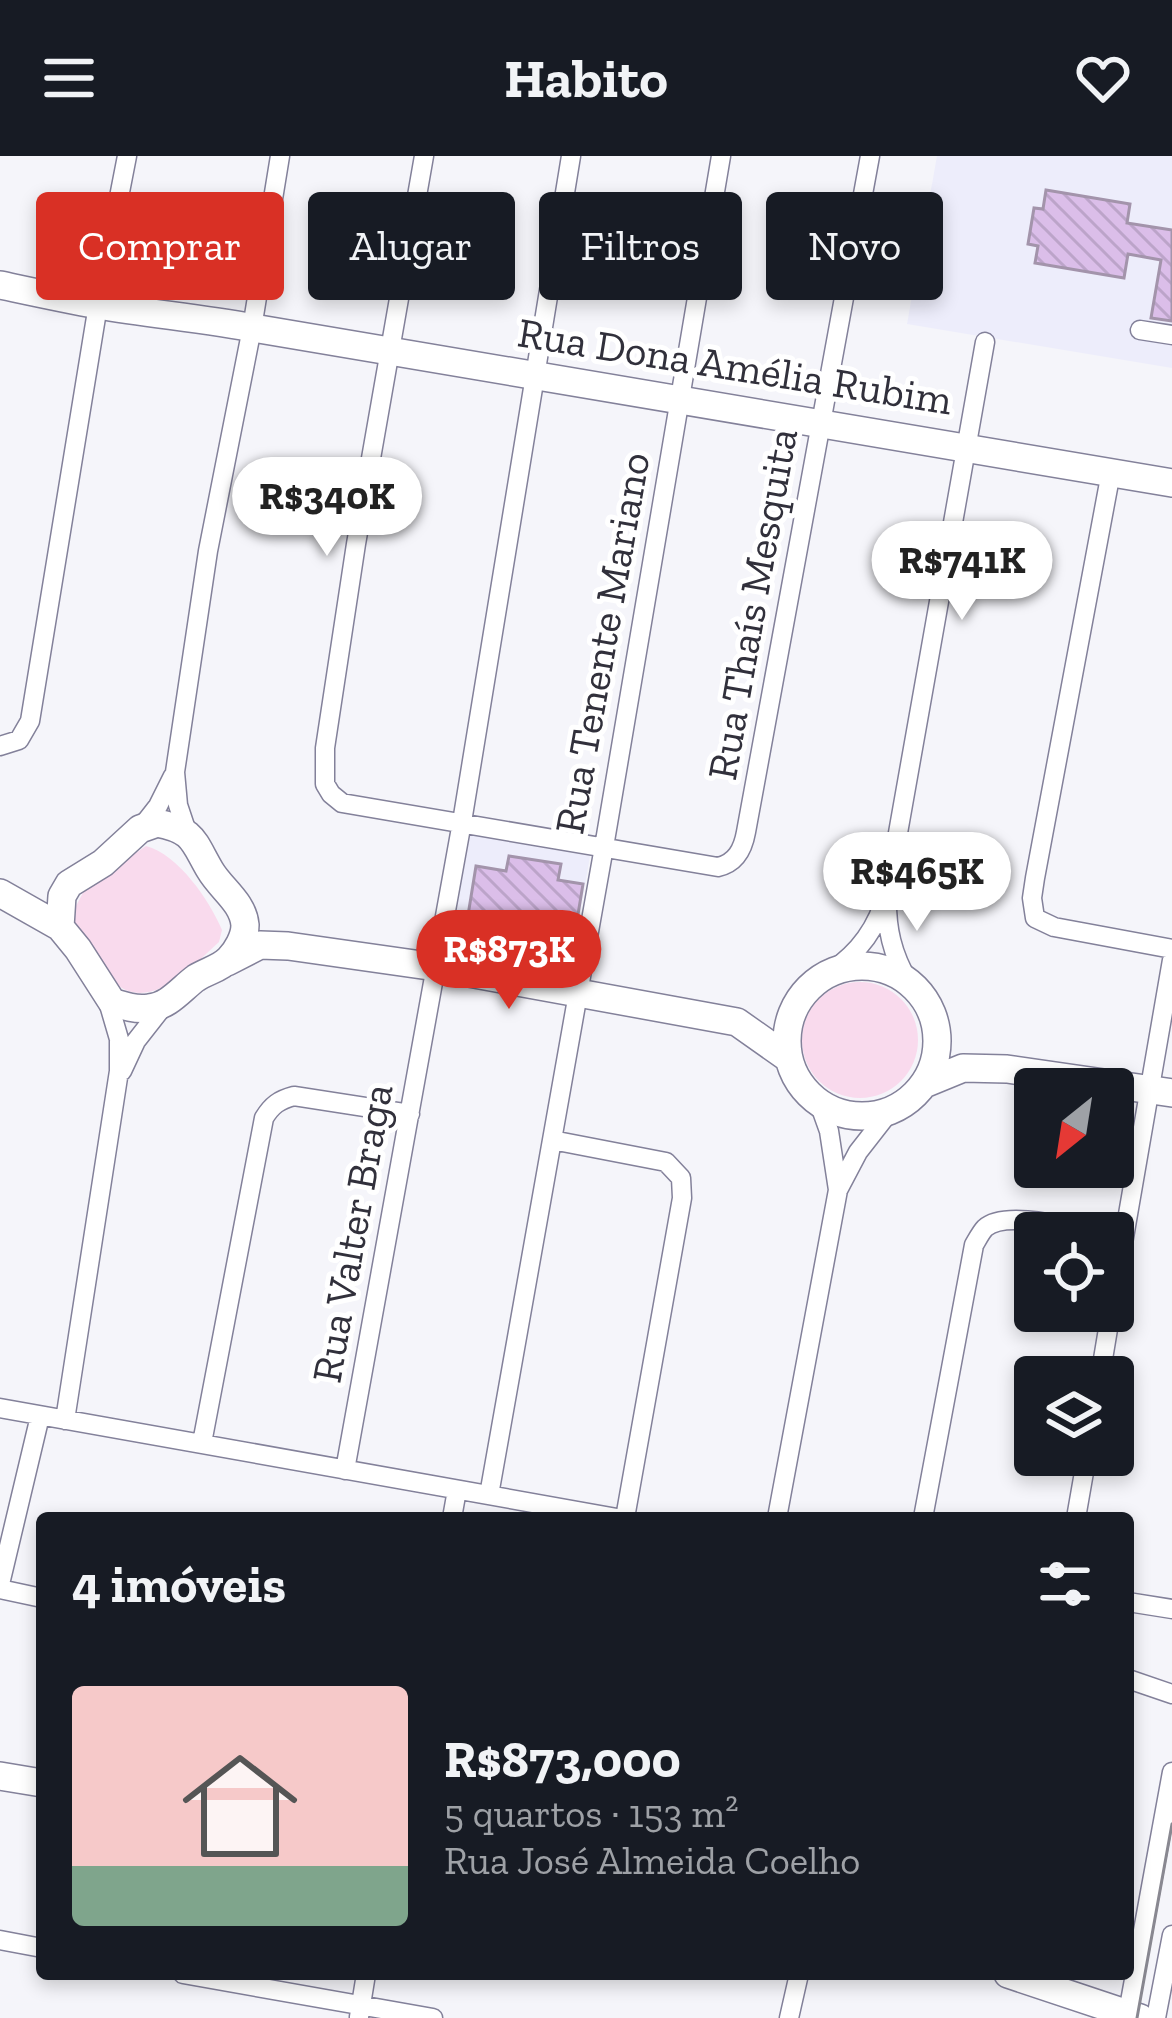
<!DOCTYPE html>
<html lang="pt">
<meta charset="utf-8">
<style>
body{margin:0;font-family:"Zilla Slab",serif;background:#242831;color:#f1f3f6;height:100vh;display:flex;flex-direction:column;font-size:45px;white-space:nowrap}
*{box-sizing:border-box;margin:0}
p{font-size:39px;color:#9ea1a6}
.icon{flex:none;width:66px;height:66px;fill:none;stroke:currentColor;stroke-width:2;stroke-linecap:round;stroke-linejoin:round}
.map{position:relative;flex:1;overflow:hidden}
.sheet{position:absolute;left:36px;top:1356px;width:1098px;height:468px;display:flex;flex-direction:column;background:#171b24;border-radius:12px;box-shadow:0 6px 18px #0003}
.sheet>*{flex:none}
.top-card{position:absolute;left:36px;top:36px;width:1101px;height:108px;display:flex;gap:24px}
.needle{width:78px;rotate:210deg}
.buttons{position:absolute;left:1014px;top:912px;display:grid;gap:24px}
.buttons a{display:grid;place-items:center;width:120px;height:120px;border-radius:12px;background:#171b24;box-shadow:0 6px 18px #0003;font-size:60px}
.price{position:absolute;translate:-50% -102px;padding:0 27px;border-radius:42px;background:#fff;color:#222;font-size:39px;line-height:78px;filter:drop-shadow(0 3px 6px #0008)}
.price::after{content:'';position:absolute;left:50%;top:72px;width:36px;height:27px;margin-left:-18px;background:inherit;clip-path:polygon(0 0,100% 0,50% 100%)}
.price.active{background:#d93025;color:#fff}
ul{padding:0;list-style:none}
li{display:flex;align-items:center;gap:36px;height:300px;padding:0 36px}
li+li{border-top:3px solid #363941}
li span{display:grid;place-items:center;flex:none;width:336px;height:240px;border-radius:12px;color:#555}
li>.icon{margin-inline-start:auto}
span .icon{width:144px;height:144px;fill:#fffc;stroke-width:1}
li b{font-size:51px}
h2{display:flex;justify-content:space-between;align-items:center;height:144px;padding:0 36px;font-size:51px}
.pill{padding:0 42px;border-radius:12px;background:#171b24;box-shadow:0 6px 18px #0003;font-size:42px;line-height:108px}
.pill.active{background:#d93025;color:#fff}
header{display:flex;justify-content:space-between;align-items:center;height:156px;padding:0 36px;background:#171b24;font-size:54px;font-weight:700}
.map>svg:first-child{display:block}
.built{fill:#ededfb}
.green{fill:#f9daed}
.building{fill:url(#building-back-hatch);stroke:#a394ab;stroke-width:3}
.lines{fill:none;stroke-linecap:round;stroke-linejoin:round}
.street-casing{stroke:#83819a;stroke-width:21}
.secondary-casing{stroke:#83819a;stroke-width:30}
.street{stroke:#fff;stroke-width:18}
.secondary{stroke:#fff;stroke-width:27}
.tram{stroke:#898891;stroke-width:3}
.labels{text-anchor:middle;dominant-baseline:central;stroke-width:10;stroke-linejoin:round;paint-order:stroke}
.street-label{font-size:42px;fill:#31303b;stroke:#fff}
</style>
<header><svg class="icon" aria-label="menu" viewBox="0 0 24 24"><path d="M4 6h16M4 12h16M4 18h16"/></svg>Habito<svg class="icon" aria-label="heart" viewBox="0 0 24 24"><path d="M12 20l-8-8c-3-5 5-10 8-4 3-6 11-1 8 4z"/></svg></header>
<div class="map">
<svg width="1172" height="1862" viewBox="0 0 1172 1862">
<defs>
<pattern id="building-back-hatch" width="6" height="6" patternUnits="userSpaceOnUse" patternTransform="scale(3)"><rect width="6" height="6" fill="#dbbee9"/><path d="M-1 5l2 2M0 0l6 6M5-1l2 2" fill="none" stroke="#bca4c9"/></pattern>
</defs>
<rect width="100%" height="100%" fill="#f5f5fa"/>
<path class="built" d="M937,0H1172V212L907,168Z
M470,679L590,700L569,820L449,799Z"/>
<path class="green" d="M146,690C178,698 210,745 222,774L219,786C193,809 150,859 114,826C98,812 86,788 74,772L76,750L86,731Z
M802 884a58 58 0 1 1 116 0a58 58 0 1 1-116 0Z"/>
<path class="building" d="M1046,34L1130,48L1127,67L1172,74V165L1151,162L1161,104L1128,98L1124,122L1035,107L1038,90L1028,88L1034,52L1043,53Z
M509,700L561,708L558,724L583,728L571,801L464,784L476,710L506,715Z"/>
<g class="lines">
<g class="street-casing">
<path id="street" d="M424,0L356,388L325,592V628L331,638L342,647L718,711C736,707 743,693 746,676L870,0
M1140,174L1172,179
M1111,316L1035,722L1032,742L1035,762L1054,771L1172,793
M0,590L19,584L30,565L98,149L127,0
M140,673L158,650L173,620
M187,676L178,649L175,616L208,395L252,172L280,0
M820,823C850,804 871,783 883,749
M909,827C892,798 886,772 887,739L985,186
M122,915L136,885L165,848
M552,984L666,1006L681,1022L682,1042L625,1362
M838,1034L858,996L890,955
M1113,1145L1172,804
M1100,1221L1111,1155
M0,1252L617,1362
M65,1264L119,915V883L107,842
M202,1287L264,962C272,949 279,944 294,940L410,958
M345,1314L462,666L571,0
M489,1339L604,691L721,0
M452,1362L457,1334
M777,1362L838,1034L829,975L819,947
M923,1362L974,1089C977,1084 981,1076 985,1072C1005,1053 1075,1073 1101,1077
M1076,1362L1087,1299
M0,1428L40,1260
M0,1433L42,1442
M1128,1446L1172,1453
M1128,1523L1172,1538
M0,1784L42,1792
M183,1818L433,1862
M359,1861L366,1818
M789,1862L799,1818
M1127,1862L1172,1616
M1156,1862L1172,1779"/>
</g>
<g class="secondary-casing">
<path id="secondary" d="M0,129C33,136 65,143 98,149C151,158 206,163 259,173C563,227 868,275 1172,327
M157,667C194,674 193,685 210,714C221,733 243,746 245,769C245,781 237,795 229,803C221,812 207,815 196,822C181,833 169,850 149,852C136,854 124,850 112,846L78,793L60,771L62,740L69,728L103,707L140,673Z
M0,737L60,771
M227,806L260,789L288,790L436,811L737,866L788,902
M787 885a75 75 0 1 1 150 0a75 75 0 1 1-150 0Z
M924,928L963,912L1007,913L1172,937
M0,1620L42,1627
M1008,1818L1140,1862"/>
</g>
<use href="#street" class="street"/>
<use href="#secondary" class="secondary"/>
<path class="tram" d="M1137,1862L1172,1668"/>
</g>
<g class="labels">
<g class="street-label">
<text transform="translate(735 210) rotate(9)">Rua Dona Amélia Rubim</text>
<text transform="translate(752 448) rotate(-80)">Rua Thaís Mesquita</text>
<text transform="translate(602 487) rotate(-80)">Rua Tenente Mariano</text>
<text transform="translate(352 1077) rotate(-80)">Rua Valter Braga</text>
</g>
</g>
</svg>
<div class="buttons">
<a><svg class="needle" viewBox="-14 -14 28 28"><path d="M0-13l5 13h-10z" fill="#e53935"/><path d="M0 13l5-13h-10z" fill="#9ea1a6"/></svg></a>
<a><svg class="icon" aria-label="locate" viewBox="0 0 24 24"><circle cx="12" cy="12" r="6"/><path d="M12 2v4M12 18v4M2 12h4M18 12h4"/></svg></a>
<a><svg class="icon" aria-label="layers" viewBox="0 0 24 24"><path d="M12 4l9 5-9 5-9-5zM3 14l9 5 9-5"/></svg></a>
</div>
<b class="price" style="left:327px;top:403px">R$340K</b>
<b class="price" style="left:962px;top:467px">R$741K</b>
<b class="price" style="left:917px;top:778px">R$465K</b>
<b class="price active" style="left:509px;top:856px">R$873K</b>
<div class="top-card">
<a class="pill active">Comprar</a>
<a class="pill">Alugar</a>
<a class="pill">Filtros</a>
<a class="pill">Novo</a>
</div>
<section class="sheet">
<h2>4 imóveis<svg class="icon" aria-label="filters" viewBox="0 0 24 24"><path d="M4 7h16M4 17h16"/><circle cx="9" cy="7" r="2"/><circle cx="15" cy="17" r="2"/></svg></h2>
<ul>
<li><span style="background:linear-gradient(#f6c9c9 75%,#7fa58c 0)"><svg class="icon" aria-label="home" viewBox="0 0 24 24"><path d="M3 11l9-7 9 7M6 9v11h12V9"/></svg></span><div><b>R$873,000</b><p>5 quartos · 153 m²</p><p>Rua José Almeida Coelho</p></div></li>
</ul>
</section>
</div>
